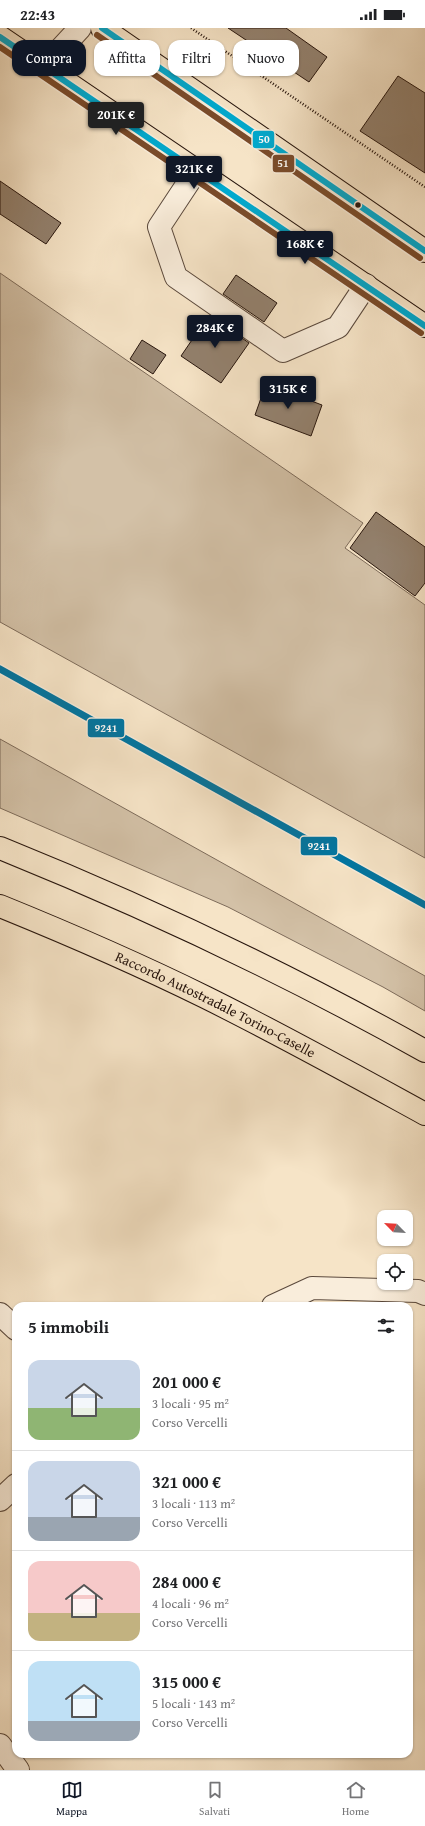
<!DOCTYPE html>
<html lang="it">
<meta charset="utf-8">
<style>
body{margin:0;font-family:"Gentium Book Plus",serif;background:#f6f6f6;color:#202124;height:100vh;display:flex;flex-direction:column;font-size:15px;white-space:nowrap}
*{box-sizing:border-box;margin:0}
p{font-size:13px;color:#757577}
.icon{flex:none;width:22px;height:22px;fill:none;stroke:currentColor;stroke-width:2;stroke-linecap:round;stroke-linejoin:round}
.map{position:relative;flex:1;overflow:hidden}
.panel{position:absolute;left:12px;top:1274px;width:401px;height:456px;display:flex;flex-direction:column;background:#fff;border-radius:12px;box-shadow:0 1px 3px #0004}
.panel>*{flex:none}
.hud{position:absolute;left:12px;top:12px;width:401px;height:36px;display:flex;gap:8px}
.needle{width:26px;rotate:294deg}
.buttons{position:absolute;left:377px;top:1182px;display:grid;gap:8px}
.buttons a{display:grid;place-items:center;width:36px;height:36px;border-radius:8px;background:#fff;box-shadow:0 1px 3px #0004;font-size:20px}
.price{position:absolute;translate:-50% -34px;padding:0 9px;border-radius:4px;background:#111827;color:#fff;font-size:13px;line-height:26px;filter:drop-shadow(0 1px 2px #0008)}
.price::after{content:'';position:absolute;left:50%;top:24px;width:12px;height:9px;margin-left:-6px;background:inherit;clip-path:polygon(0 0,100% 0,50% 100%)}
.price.selected{background:#222;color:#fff}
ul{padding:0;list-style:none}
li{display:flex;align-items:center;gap:12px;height:100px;padding:0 16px}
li+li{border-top:1px solid #e0e0e0}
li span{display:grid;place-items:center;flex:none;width:112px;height:80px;border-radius:12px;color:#555}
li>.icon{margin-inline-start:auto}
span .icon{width:48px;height:48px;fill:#fffc;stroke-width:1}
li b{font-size:17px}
h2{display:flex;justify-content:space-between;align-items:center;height:48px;padding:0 16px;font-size:17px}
.pill{padding:0 14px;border-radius:12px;background:#fff;box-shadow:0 1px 3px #0004;font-size:14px;line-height:36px}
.pill.selected{background:#111827;color:#fff}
.status{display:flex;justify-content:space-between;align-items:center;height:28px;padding:0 20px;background:#fff;direction:ltr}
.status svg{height:11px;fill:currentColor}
.dock{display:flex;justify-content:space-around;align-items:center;height:56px;border-top:1px solid #e0e0e0;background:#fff;font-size:11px;color:#757577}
.dock a{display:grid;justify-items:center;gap:2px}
.dock .selected{color:#111827}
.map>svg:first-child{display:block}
.green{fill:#d3c1a7;stroke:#7d6b5a}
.building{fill:#93816e;stroke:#27150d}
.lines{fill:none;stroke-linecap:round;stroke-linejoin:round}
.minor-casing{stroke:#5b493c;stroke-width:24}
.major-casing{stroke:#27150d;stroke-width:24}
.highway-casing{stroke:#27150d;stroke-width:24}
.path{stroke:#27150d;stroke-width:2.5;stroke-dasharray:1 2;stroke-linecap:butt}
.minor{stroke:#f9eddb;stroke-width:22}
.major{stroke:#f6e4c7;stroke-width:22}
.highway{stroke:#f6e4c7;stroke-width:22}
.bus-1-casing{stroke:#f9eddb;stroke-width:9}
.bus-2-casing{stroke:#f9eddb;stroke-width:9}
.bus-1{stroke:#00a9ce;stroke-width:6}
.bus-2{stroke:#7a4b2a;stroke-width:6}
.rail-1-casing{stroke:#f9eddb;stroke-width:10}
.rail-1{stroke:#0075a1;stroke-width:7}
.bus-dot{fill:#27150d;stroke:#f9eddb;stroke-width:1.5}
.labels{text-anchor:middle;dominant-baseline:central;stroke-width:4;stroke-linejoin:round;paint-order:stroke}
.street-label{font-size:14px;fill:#27150d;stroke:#f9eddb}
.line-badge{stroke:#f9eddb;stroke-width:1.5}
.badge-label{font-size:11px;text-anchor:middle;font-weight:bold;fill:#fff}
</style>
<div class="status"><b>22:43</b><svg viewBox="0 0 49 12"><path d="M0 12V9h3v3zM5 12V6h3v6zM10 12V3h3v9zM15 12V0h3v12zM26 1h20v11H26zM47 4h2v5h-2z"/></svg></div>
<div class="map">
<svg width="425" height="1742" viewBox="0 0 425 1742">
<rect width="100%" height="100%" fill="#f6e4c7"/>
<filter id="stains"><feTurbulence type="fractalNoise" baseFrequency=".005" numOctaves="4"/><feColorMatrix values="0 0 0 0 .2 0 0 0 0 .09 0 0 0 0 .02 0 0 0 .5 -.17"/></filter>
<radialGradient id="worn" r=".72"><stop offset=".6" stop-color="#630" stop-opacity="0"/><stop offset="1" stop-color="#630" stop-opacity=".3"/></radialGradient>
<path class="green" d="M0,245L363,495L345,520L425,577V830L0,594Z
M0,711L425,948V983L383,959L228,879L0,780Z"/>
<path class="building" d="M228,0H286L327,29L309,54Z
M398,48L425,65V145L360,103Z
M0,153L61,195L46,216L0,186Z
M236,247L277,275L264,294L223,266Z
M209,287L249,315L221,355L181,328Z
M142,312L166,327L153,346L130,331Z
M266,356L322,377L311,408L255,387Z
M376,484L425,519V555L415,568L350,520Z"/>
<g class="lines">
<g class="minor-casing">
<path id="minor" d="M44,39L80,0
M196,143L159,199L176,249L283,323L338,299L366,257
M273,1278L312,1260L418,1263L425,1266
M0,1286L16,1301
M0,1472L16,1457
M0,1717L18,1742"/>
</g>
<g class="major-casing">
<path id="major" d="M102,0L425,223
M0,9L425,298"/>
</g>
<g class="highway-casing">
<g id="highway">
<path d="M0,820C146,879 288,946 425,1023"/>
<path id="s1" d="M0,878C69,906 138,936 205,969C280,1006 352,1046 425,1086"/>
</g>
</g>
<path class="path" d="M191,0L425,159"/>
<use href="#minor" class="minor"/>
<use href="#major" class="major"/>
<use href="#highway" class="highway"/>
<g class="bus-1-casing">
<path id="bus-1" d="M102,0L425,223
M0,9L425,298"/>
</g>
<g class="bus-2-casing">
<path id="bus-2" d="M97,7L420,230
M0,19L421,305"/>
</g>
<use href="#bus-1" class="bus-1"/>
<use href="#bus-2" class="bus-2"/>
<g class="rail-1-casing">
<path id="rail-1" d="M0,641L425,877"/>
</g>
<use href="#rail-1" class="rail-1"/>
</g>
<circle class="bus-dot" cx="358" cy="177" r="3.5"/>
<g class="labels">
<g class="street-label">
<text stroke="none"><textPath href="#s1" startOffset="237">Raccordo Autostradale Torino-Caselle</textPath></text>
</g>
</g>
<g class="line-badge">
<rect x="252" y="102" width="23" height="19" rx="4" fill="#00a9ce"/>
<rect x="272" y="126" width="23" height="19" rx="4" fill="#7a4b2a"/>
<rect x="87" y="690" width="38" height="20" rx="4" fill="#0075a1"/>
<rect x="300" y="808" width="38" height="20" rx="4" fill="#0075a1"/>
</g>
<g class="badge-label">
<text x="264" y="115">50</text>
<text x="283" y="139">51</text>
<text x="106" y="704">9241</text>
<text x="319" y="822">9241</text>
</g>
<rect width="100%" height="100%" filter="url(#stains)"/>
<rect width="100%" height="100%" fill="url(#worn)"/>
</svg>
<div class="buttons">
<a><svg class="needle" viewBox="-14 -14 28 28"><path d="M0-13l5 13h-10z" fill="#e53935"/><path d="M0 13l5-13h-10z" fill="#757577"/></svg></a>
<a><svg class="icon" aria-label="locate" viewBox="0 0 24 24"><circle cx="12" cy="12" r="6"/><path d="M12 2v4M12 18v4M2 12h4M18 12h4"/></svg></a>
</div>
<b class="price selected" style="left:116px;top:108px">201K €</b>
<b class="price" style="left:194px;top:162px">321K €</b>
<b class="price" style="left:305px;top:237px">168K €</b>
<b class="price" style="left:215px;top:321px">284K €</b>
<b class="price" style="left:288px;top:382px">315K €</b>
<div class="hud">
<a class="pill selected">Compra</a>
<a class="pill">Affitta</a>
<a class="pill">Filtri</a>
<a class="pill">Nuovo</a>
</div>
<section class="panel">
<h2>5 immobili<svg class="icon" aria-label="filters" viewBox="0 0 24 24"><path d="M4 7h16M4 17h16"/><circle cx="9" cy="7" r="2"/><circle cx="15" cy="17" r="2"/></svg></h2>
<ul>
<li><span style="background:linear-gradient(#c9d6e8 60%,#8fb573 0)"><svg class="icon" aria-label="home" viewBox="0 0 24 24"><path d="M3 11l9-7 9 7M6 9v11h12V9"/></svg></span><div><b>201 000 €</b><p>3 locali · 95 m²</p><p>Corso Vercelli</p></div></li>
<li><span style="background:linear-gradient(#c9d6e8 70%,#9aa5b1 0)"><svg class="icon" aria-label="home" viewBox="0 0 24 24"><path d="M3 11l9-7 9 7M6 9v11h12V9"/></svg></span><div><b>321 000 €</b><p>3 locali · 113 m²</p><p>Corso Vercelli</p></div></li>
<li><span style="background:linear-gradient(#f6c9c9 65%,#c2b280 0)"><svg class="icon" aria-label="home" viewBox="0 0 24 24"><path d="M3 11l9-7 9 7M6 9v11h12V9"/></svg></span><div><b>284 000 €</b><p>4 locali · 96 m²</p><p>Corso Vercelli</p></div></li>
<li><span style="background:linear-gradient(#bfe0f5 75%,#9aa5b1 0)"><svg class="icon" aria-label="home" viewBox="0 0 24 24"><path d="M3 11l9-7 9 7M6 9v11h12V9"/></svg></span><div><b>315 000 €</b><p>5 locali · 143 m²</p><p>Corso Vercelli</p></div></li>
</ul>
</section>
</div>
<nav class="dock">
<a class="selected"><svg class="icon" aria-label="map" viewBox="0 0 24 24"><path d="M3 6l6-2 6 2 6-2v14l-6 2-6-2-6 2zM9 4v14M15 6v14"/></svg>Mappa</a>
<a><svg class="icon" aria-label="saved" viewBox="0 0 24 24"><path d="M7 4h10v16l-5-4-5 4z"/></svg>Salvati</a>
<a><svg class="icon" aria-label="home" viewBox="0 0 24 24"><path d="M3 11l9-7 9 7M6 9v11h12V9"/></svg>Home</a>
</nav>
